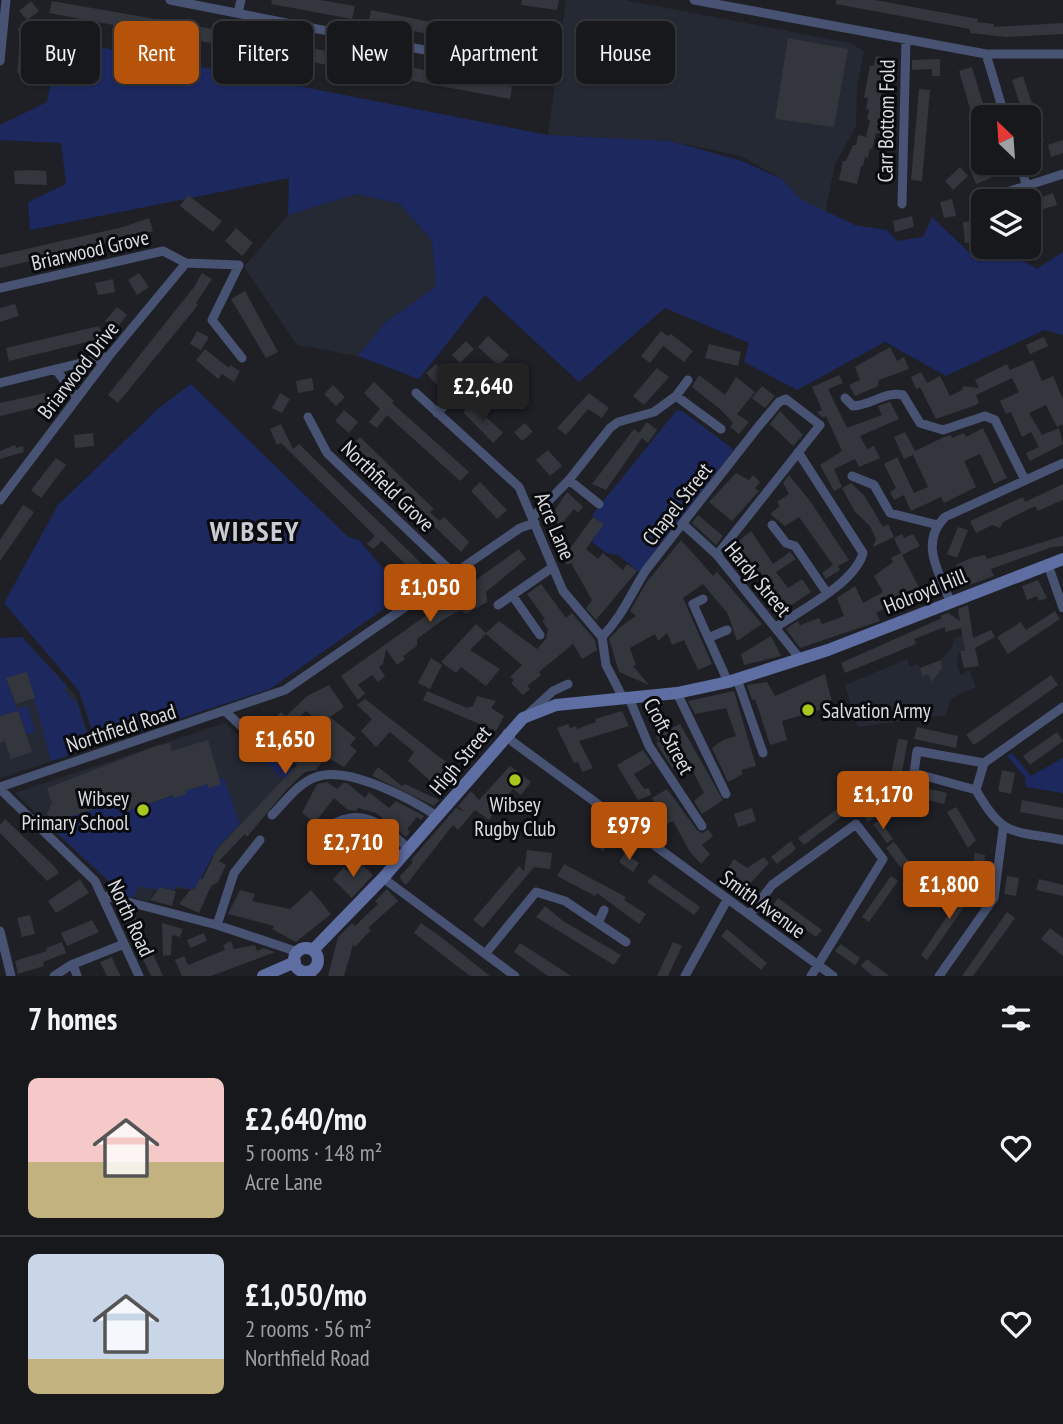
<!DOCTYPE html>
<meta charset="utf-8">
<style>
body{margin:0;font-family:"PT Sans Narrow",sans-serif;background:#232529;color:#f1f3f6;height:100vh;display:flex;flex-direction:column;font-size:26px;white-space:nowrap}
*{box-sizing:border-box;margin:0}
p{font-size:23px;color:#9ea0a3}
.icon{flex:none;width:38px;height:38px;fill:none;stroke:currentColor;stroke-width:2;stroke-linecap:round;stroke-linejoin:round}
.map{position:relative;height:976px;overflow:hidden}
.details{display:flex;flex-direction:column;background:#16181c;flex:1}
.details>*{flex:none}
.top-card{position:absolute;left:21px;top:21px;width:700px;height:63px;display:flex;gap:14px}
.needle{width:46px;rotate:335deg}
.buttons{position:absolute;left:971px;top:105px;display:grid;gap:14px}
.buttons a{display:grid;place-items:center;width:70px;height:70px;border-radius:10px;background:#16181c;box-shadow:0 2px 5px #0004,0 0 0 2px #35373b;font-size:35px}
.price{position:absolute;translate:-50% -60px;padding:0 16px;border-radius:7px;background:#b45309;color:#fff;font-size:23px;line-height:46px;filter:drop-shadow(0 2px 4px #0008)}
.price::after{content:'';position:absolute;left:50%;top:42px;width:21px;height:16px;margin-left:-10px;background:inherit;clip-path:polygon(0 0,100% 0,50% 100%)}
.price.active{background:#222;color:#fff}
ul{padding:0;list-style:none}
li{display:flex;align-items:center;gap:21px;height:175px;padding:0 28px}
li+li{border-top:2px solid #35373b}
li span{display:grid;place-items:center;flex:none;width:196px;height:140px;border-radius:10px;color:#555}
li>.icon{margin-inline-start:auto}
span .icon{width:84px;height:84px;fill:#fffc;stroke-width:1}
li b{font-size:30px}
h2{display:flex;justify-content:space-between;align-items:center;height:84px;padding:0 28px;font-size:30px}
.chip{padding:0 24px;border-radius:10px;background:#16181c;box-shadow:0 2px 5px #0004,0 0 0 2px #35373b;font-size:24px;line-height:63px}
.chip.active{background:#b45309;color:#fff}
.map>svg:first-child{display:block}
.built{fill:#252934}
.green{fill:#1d285f}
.building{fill:#33363c}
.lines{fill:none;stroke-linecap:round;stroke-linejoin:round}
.minor{stroke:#485273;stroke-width:9}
.secondary{stroke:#5e6da2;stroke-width:12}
.poi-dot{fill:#a8c71d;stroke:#090a0d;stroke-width:2.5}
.labels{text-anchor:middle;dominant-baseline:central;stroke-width:6;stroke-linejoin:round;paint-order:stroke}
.street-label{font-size:21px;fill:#dadce0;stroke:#090a0d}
.poi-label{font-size:21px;fill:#dadce0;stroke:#090a0d;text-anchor:start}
.district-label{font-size:28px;font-weight:bold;letter-spacing:2px;fill:#c9ccd4;stroke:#090a0d}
</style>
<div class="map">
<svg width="1063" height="976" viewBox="0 0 1063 976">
<rect width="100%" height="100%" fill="#1e2026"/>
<path class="built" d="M566,0H625L850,43L864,51L857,88L856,126L835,164L825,213L800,199L782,179L741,156L670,141L548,135Z
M357,194L400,204L432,241L436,286L385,323L358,356L297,345L244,267L288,215Z
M963,636L965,651L959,652L957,665L961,675L969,670L976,687L950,699L946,715L858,727L845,685L907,659L910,667L918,664L920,668L941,660L952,647L954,638Z
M22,637L76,696L92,748L0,778V638Z
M225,723L284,780L218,847L194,890L160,887L152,894L149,902L119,892L15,793Z"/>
<path class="green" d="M59,39L548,135L670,141L742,161L782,179L800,199L855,225L887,230L897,241L923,237L932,217L974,257C1000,253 1015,253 1037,269L1063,252V335L1044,330L946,376L885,342L797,390L744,362L749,343L665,308L579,382L485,295L419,379L358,356L385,323L436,286L432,241L400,204L357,194L288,215L289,178L30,230L28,202L66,184L61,143L0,140V125L47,102Z
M191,384L348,537L359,540L405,594L270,689L97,746L79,691L4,603L58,505L159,408Z
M677,410L684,412L734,450L639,572L618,555L606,553L592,542L603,524L592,515Z
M22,637L68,687L64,688L72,700L76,699L92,748L51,761L27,672L7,679L17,709L28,706L35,732L26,734L18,711L0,716V638Z
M263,743L293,769L284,780L255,752Z
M1012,753L1031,776L1063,758V793L1026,787L1025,777L1007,756Z
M224,778L240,824L218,847L194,890L176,886L175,890L160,887L159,890L139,886L134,898L124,895L47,824L50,821L58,824L68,817L124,800L128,811L207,784L209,788L221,784L219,779Z"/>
<path class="building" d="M272,0H320L355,6L352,19L271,4Z
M522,0H559L557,10L521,5Z
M836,0H875L978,19L977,22L994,24V27L1063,23V34L1006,37L970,33V29L836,4Z
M31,1L39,11L27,20L19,11Z
M52,1L207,28L512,87L510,99L49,13Z
M371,10L520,40L517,52L369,22Z
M32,26L34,40L30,74L17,73L19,49L21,50L18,28Z
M788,38L848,49L834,127L775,119Z
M876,56L893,59L890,71L886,70L880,99L883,100L881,111H884L882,134L876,133L872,149L870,148L868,158L865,157L863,166H861L857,184L839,180L843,161H846L853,145H856L858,135L866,137L870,120L867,119L869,110L866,109L868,98L864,97L870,66H874Z
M940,59V76H932V69L912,70V60Z
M972,67L987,117H984L981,146L959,71Z
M1023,76L1044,141L1033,145L1029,117H1024L1012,80Z
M919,89L930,90L922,181L911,180Z
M1063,140V153L1051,157L1048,145Z
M986,166L991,178L976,184L971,172Z
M960,167L968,176L953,190L945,181Z
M29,170L46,171L47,185L15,184L14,171Z
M1053,193L1057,205L1029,213V202Z
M188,195L222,221L213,232L180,206Z
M952,199L956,216L944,218L940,202Z
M912,216L914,227L895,232L893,221Z
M149,218L153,231L136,237L0,268V255L123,227Z
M984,220V241L965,243L963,222Z
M236,228L253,243L242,256L225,241Z
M139,273L149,287L137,295L128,280Z
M202,273L212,279L196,303L198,305L118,403L108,395L194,287Z
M113,279L115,292L98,295L95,283Z
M245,291L278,352L266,358L231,299Z
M15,304L19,316L0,322V308Z
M117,307L127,315L115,330L105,321Z
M99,326L103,338L9,361L6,348Z
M197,331L209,337L201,350L190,344Z
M661,331L668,336L671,334L693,351L684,362L663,346L650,363L641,356Z
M488,336L509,355L499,366L478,347Z
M1044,337L1048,346L1030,354L1026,345Z
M466,341L474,349L460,363L452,355Z
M709,344L741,352L738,366L705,358Z
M890,347L897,361L904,357L909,369L879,380L878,386L855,396L849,385L860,380L855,367Z
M205,349L229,368L230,365L240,371L234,382L222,374L218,379L196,360Z
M1033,360L1042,381L1053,376L1063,399V424L1057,427L1046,405L1029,413L1042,435L1059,428L1063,444L1030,461L1026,453L1039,447L1031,432L1022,437L1011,412L1006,414L1000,401L1019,392L1012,378L976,395L979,402L976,405L936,419L920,387L916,389L911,377L921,372L927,383L940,376L950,396L962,390L963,386L979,388L975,380L1007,364L1010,370Z
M436,364L448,376L438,386L426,373Z
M657,368L669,377L644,405L633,396Z
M507,371L516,380L498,398L489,389Z
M699,375L725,395L736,377L755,392L737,414L749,422L739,434L730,427L733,423L721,410L692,387Z
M839,375L843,383L828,389L847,428L882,415L878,406L890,402L899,419L860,436L867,449L874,446L880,458L859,467L855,459L834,469L842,487L834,491L820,465L842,451L826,416L823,418L817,412L822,410L812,387Z
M312,378L314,390L298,393L296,381Z
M374,382L394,401L392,403L469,472L460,481L387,415L377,428L369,422L380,409L364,393Z
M333,385L345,397L336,406L324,394Z
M762,386L775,396L765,408L752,398Z
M45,393L47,405L0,416V403Z
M280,393L290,399L282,413L272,408Z
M589,393L609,408L602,418L588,409L566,435L557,428Z
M472,403L503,433L493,443L463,412Z
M344,410L358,422L349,433L335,421Z
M780,411L803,435L793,446L770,424Z
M647,422L657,430L648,443L642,438L606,490L592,484L634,429L639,433Z
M525,423L533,432L522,441L514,432Z
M281,424L293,449L299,444L424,566L416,575L382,541L373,549L367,544L375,536L281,443L277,445L270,429Z
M983,428L1007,478L994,484L980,454L964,461L976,487L944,503L941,497L911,511L904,495L894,500L890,492L896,488L884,464L897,457L914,493L928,487L913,455L904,459L894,437L905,432L915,451L944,437L951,435L952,438L964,433L966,437Z
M93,433L94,446L75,448L74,435Z
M360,437L434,509L430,512L439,521L444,517L469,542L461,552L351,446Z
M15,445L16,448L23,446L24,452L0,459V451Z
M548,450L562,466L550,476L536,460Z
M56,458L66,465L41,498L31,490Z
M736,473L749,480L753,475L760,482L755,488L759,491L732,521L709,502Z
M789,475L810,501L849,560L838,566L840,570L826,579L822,573L833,565L799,517L785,526L770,514L780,506L777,502L789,494L783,483Z
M480,482L507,510L497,519L471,491Z
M851,483L864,495L883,527L888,524L894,537L873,547L876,539L870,526L855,512L842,488Z
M1063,484V500L1058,502L1038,511L1035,506L1003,522L1000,528L992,525L976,533L970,521L1023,497L1025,502Z
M567,492L583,507L578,513L574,509L560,526L550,517Z
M23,505L34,512L0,561V540Z
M698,515L723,536L716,545L692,523Z
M593,517L604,524L586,549L598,559L603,553L623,570L627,564L637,571L596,620L586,608L592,600L571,563L567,565L563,558Z
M958,527L968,530L957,558L947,554Z
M751,531L773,564L790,552L796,559L776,572L788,588L802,579L811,592L781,612L772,599L775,597L736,543Z
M902,534L904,538L913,534L920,546L902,555L920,589L876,613L880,621L800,648L786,629L798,621L800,625L819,618L822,624L844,616L837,598L855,586L863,603L883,592L874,576L893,562L891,558L901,553L894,538Z
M1063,536V546L1052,547L991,569L994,576L964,587L956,565L971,558L985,555L987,559Z
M681,540L713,576L717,572L762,624L737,641L728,614L703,584L683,598L712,664L698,670L684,640L672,645L667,633L658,641L655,634L630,648L636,665L633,666L649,685L619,672L609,639L620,627L636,616L630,611L646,583Z
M519,549L526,559L486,592L487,602L466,614L461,610L444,619L417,639V646L403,656L405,659L397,665L386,649L383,664L379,667L385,676L378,682L372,675L358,685L365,693L358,700L341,676Z
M1038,580L1047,598L1039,601L1037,596L1027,600L1022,586Z
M541,584L566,618L572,613L595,640L597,650L582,659L573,644L539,672L541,675L527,686L530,689L523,695L511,683L514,680L510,677L522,665L486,634L470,650L500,669L486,686L461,667L456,673L441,662L476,624L486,633L499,621L537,649L546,639L548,629L542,621L545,619L527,594Z
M968,605L973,638L991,630L995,637L975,648L979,666L964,668L960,651H965L961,628L945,632V627L914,639L912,633L916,644L845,673L841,663L942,618L940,616L948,613L960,621L958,609Z
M1055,611L1060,619L1008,654L997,637L1021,622L1026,630Z
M771,636L781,656L744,665L741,654Z
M431,658L442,665L430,689L418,683Z
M941,660L942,668L932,682L928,674L922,676L920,668Z
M27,672L35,698L16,704L6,678Z
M825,674L833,706L782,721L787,740L770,745L755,699L752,700L747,685L767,682L775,696Z
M1051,675L1058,685L974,745L966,735Z
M329,685L344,707L330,717L356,738L350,745L357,751L344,767L326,757L316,770L305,772L287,789L247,837L245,834L219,861L226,865L218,882L211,886L199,913L179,904L192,888L194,890L200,878L202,880L217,849L297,765L291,760L303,745L305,747L312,738L317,742L327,730L306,711L276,737L266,727L281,712L286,716L307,696Z
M427,691L467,708L473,706L477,696L496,701L491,708L504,716L496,731L423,700Z
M734,691L756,766L741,770L743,774L728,782L712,748L723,740L736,736L726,708L695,714L688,701Z
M365,699L460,773L444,793L408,761L414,752L390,732L376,747L361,731L372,719L357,705Z
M658,707L668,730L680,724L723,800L702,814L694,801L704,793L686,758L672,768L656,743L659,742L646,712Z
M18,711L32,752L11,759L5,741L0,743V716Z
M622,711L629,726L579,741L593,768L582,772L578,762L574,763L557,728L568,724L570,728L576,726L577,729L596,722L595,719Z
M917,727L958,736L956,748L914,739Z
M1057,732L1063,741L1030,765L1023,756Z
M898,739L908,740L900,782L890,780Z
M208,740L221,784L209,788L207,784L185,791L186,794L174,798L173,795L127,811L124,800L68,817L58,824L50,821L47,813L52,803L47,788L156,746L170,743L172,751Z
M643,750L652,763L634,774L644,789L649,788L651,795L638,800L617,765Z
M510,766L531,782L521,795L513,789L489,820L475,810L458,830L453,825L406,885L401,880L400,876L413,862L411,860L456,808L465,812L458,806L471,791L479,800Z
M378,767L402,786L405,784L439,800L434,806L372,776Z
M1002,770L1015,773L1011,794L998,791Z
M327,782L337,789L343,783H347L365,798L369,792L389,808L396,801L424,816L421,820L417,817L407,829L410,832L406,837L376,813L358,808L356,811L348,810L334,798L315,823L302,813L317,784Z
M905,783L947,793L944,804L902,794Z
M667,789L697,830L703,833L708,829L713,836L702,845L710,854L701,864L690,852L673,821L667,824L652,798Z
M862,796L875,817L868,822L854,801Z
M1022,800L1063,808V820L1020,812Z
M840,807L845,814L804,845L798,838Z
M956,807L976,840L968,848L947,812Z
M752,808L756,821L738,827L734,814Z
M5,819L54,866L59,873L47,881L0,833V825Z
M880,820L893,839L887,843L873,824Z
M597,832L610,842L603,851L590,841Z
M382,840L395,851L383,865L370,854Z
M791,841L796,849L777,864L771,857Z
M894,842L909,862L901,868L886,848Z
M527,850L552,853L550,869L534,867L483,928L473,920L519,866L524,871Z
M625,853L639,863L633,872L619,862Z
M975,853L985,855L983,873L972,871Z
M764,857L769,863L748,886L726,871L734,859L747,868Z
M359,862L373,875L352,898L333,879L344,867L347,871L352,869Z
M564,864L626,897L624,900L646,914L639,924L597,893L595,896L557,876Z
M654,874L700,907L694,915L647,882Z
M891,876L898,881L869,922L862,917Z
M1007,876L1019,878L1016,896L1004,894Z
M80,879L89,893L56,913L48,901Z
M1039,879L1063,885V896L1036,890Z
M968,885L976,890L927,960L921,955Z
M160,887L176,891L172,906L150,900Z
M387,889L398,901L368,928L371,930L356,946L353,945L344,976H328L338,937L352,923L355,926L378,904L375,901Z
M240,890L255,894L252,901L290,909L311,890L331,914L296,942L272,929L274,926L228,914Z
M778,898L822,930L816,937L773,905Z
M545,906L563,921L621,955L614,965L536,917Z
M118,907L128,909L133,919L136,917L163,976H151Z
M1007,912L1015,918L973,976H962Z
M30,915L35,934L22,937L17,918Z
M92,920L99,932L67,946L61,933Z
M162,923L183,929L180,937L172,935L171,955L163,956Z
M421,923L441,937L490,976H470L414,933Z
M1050,928L1063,938V956L1041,939Z
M727,929L767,963L761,970L721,936Z
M204,933L207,941L190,948L187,940Z
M231,941L234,949L255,945L257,951L263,948L275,952L211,976H182L175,960L184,956L188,965L225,950L223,945Z
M62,942L66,953L43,962L44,966L18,974L15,961L47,951L46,948Z
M673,942L682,946L668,976H657Z
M520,943L539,955L571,976H548L514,952Z
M841,944L860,958L855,965L835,951Z
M112,957L116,967L121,976H107L100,962Z
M867,959L889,976H873L861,966Z"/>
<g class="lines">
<path class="minor" d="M170,0L506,66
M694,0L986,54H1063
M238,13L241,0
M986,54L1005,117
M0,61L6,0
M1020,163L1026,184
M976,202L1063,174
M902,204L906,39
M0,288L163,251L186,263L239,265L212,320L242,358
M57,371L77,398
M0,383L109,356
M416,393L519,487L563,591L602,637L606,665L623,698
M676,396L688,380
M845,398L853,406C872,405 885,391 903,395L920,423L943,430L985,416L995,420L1025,480
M437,413L481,369
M308,417L327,453L453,573
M852,476L874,485L890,513L938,525
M569,480L599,504
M0,500L109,356L186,263
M533,517L569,480L610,428L618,422L654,412L676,396L721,429
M684,525L717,555L801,660
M772,525L786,543L795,546L827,593
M1048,565L1063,608
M512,595L540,635
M703,599L693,604L728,682
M950,601C939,572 919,543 945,517L1063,463
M498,605L553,567
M776,627C801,610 855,583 863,553L798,452
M602,637C623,615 630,595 646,570L758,427L779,402L786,399L820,425L717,555
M708,638L727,630
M737,679L763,753
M677,693L726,794
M629,698L649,746L702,826
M1063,707L984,763L976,790C1003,838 1012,830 1063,840
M226,712L257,741
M529,713L553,691L568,684
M507,733L513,742L833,976
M0,787L285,690L520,528L535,523
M0,789L95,881L139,976
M976,790L914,773L917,751L984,763
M272,815C285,802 298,783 316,777C347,765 411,799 437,816
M328,827C362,805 381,824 408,848
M383,878L515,976
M105,896L217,925L298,952
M750,914L772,885L856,824L883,859L811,976
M598,923L604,910
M217,925L234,873L260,840
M0,931L11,976
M486,953L536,892L565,901L626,942
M73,964L77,976
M311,971L312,976
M54,976L71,965L124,944
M685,976L727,900
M939,976L994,898L1003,829"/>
<path class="secondary" d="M294 960a12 12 0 1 1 24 0a12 12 0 1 1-24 0Z
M313,950L383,878L523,718L556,705L677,693L728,682L828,650L1063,559
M263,976L295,962"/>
</g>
<g class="poi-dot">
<circle cx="808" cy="710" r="7"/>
<circle cx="515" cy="780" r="7"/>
<circle cx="143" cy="810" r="7"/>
</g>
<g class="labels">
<g class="street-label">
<text transform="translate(886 121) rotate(-89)">Carr Bottom Fold</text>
<text transform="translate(90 250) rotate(-13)">Briarwood Grove</text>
<text transform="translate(78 370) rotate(-52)">Briarwood Drive</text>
<text transform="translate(388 486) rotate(44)">Northfield Grove</text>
<text transform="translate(677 504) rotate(-52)">Chapel Street</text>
<text transform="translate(555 526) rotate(67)">Acre Lane</text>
<text transform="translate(758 579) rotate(50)">Hardy Street</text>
<text transform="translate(925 591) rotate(-22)">Holroyd Hill</text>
<text transform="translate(121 728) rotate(-18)">Northfield Road</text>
<text transform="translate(669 736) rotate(62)">Croft Street</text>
<text transform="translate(460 760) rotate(-50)">High Street</text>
<text transform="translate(763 904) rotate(36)">Smith Avenue</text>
<text transform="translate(131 918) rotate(65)">North Road</text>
</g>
<g class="poi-label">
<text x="822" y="710">Salvation Army</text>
<text x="129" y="798" text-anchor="end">Wibsey<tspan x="129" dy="24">Primary School</tspan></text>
<text x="515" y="804" text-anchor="middle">Wibsey<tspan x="515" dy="24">Rugby Club</tspan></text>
</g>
<g class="district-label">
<text x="255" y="530">WIBSEY</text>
</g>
</g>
</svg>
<div class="buttons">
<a><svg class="needle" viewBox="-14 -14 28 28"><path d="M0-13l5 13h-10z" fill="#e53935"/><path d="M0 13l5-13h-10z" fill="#9ea0a3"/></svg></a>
<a><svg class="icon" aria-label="layers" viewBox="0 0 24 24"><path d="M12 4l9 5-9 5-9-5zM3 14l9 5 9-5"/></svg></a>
</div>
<b class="price active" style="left:483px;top:423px">£2,640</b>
<b class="price" style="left:430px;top:624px">£1,050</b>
<b class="price" style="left:285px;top:776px">£1,650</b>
<b class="price" style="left:883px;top:831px">£1,170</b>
<b class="price" style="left:629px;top:862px">£979</b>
<b class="price" style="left:353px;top:879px">£2,710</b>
<b class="price" style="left:949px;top:921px">£1,800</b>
<div class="top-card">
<a class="chip">Buy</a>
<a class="chip active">Rent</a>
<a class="chip">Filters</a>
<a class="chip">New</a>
<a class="chip">Apartment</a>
<a class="chip">House</a>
</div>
</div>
<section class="details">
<h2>7 homes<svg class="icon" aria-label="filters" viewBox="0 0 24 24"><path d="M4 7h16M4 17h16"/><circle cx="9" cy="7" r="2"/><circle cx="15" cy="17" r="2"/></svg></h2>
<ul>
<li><span style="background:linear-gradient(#f6c9c9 60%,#c2b280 0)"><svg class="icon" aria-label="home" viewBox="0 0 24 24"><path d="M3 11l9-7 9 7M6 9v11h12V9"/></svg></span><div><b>£2,640/mo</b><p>5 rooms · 148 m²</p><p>Acre Lane</p></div><svg class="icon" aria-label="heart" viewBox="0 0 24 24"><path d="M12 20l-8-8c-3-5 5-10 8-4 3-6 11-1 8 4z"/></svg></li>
<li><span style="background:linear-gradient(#c9d6e8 75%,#c2b280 0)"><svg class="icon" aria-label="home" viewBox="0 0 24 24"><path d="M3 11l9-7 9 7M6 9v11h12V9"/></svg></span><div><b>£1,050/mo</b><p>2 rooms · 56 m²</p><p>Northfield Road</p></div><svg class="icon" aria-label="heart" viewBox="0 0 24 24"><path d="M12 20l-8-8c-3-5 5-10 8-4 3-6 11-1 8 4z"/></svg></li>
</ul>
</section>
